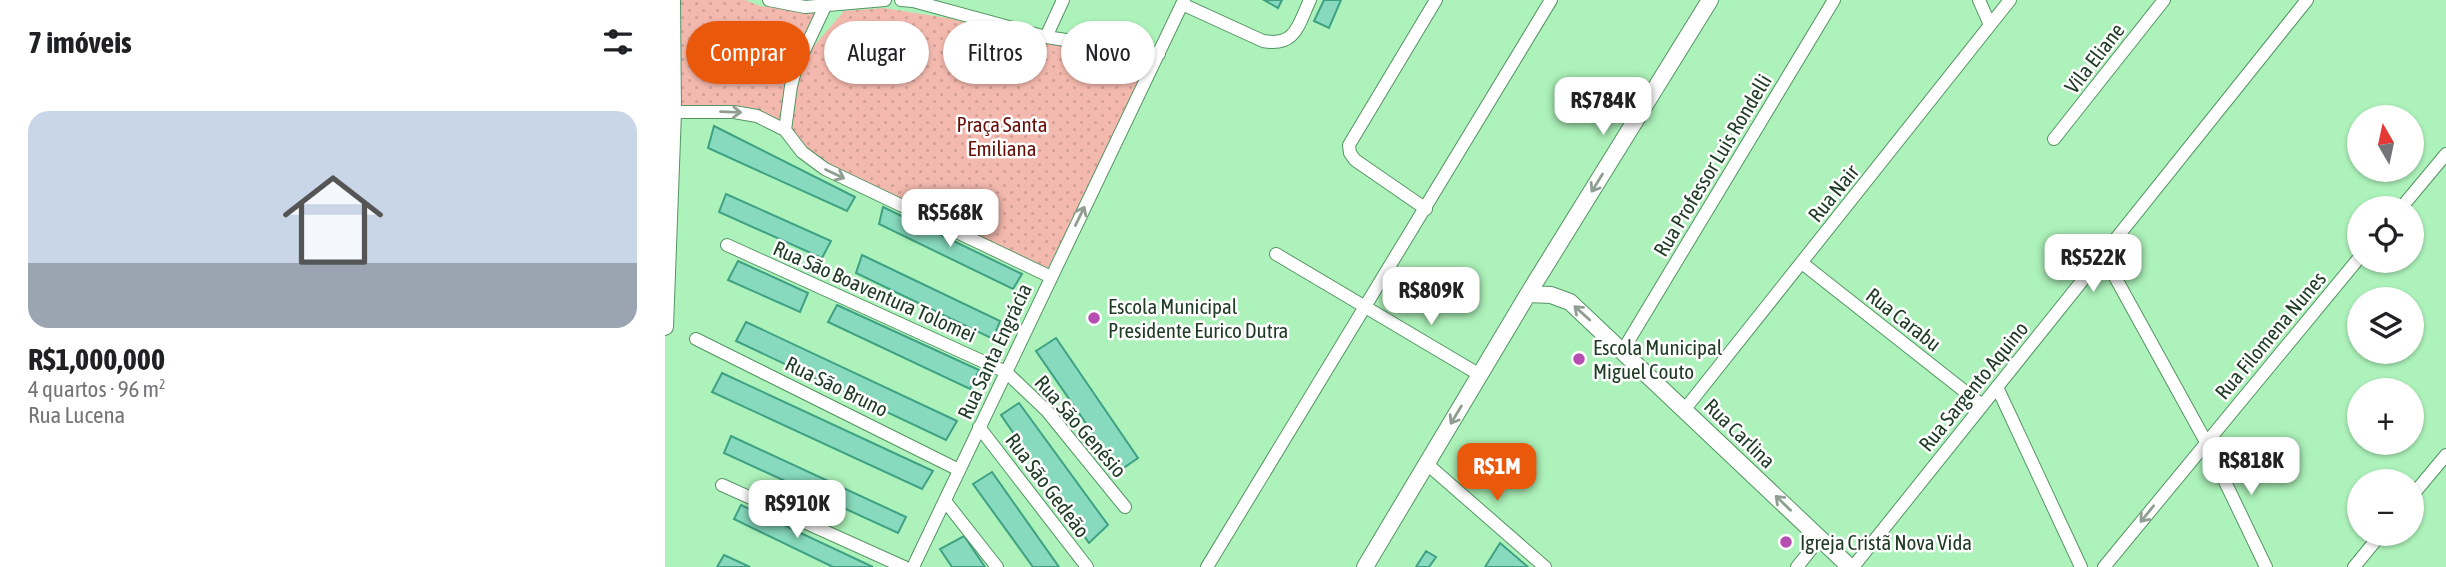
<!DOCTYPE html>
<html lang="pt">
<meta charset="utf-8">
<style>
body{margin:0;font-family:"Asap Condensed",sans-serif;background:#f2f2f2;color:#202124;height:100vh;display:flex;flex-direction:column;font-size:26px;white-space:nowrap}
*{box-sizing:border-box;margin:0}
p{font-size:23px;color:#757577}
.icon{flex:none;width:38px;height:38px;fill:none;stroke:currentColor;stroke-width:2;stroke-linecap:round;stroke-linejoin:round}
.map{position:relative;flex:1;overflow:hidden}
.side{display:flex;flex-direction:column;background:#fff;width:665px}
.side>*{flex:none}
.guide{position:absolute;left:21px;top:21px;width:665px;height:63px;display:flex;gap:14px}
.needle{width:46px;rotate:351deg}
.controls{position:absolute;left:1682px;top:105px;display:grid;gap:14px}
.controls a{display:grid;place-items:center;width:77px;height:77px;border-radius:50%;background:#fff;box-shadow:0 2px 5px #0004;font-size:35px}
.price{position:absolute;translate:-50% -60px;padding:0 16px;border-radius:14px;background:#fff;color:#222;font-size:23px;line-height:46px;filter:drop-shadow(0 2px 4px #0008)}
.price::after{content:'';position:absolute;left:50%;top:42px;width:21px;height:16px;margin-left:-10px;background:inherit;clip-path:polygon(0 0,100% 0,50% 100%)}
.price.active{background:#ea580c;color:#fff}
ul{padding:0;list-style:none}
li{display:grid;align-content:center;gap:14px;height:371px;padding:0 28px}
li+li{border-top:2px solid #e0e0e0}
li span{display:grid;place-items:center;height:217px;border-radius:21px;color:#555}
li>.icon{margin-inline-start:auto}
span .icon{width:126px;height:126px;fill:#fffc;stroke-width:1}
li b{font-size:30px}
h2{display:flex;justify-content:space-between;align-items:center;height:84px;padding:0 28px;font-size:30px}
.pill{padding:0 24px;border-radius:32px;background:#fff;box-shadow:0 2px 5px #0004;font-size:24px;line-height:63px}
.pill.active{background:#ea580c;color:#fff}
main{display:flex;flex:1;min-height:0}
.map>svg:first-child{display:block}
.park{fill:url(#park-dots)}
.building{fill:#87dabd;stroke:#3ea183;stroke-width:2}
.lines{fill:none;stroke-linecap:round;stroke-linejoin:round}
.minor-casing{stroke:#539562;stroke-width:14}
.tertiary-casing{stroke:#539562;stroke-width:18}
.minor{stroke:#fff;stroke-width:12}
.tertiary{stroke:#fff;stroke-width:16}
.oneway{stroke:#909e92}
.poi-dot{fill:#b64db0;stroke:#fff;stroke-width:2.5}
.labels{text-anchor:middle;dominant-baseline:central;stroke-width:5;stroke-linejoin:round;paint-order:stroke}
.street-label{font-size:21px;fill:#203c26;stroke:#fff}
.park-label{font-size:21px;fill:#660e07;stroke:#fff}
.poi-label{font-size:21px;fill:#203c26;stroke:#fff;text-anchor:start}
</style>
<main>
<section class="side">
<h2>7 imóveis<svg class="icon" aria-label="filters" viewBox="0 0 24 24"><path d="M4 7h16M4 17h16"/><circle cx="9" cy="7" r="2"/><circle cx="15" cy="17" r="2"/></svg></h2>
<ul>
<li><span style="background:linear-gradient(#c9d6e8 70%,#9aa5b1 0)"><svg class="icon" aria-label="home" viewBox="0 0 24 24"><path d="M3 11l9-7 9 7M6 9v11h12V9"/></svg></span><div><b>R$1,000,000</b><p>4 quartos · 96 m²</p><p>Rua Lucena</p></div></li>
</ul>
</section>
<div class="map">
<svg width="1781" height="567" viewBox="0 0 1781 567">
<defs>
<pattern id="park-dots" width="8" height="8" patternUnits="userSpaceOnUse" patternTransform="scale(1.75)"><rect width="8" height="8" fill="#f4b9ae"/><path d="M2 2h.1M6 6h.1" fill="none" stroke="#d1a096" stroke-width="1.8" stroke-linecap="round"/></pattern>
</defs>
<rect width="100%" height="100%" fill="#adf2ba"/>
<path class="park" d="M12,0H80L95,6L150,12L115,126L81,107L10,111Z
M219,8L288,19L344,36L486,63L382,270L146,157L125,129L131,87L148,47L179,11Z"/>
<path class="building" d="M599,0H617L613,8Z
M659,0H676L664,28L649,21Z
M49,126L190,197L182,211L43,148Z
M61,194L166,241L157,258L54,212Z
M218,207L357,274L348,289L214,224Z
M197,255L335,321L328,339L191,273Z
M73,261L143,293L135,312L63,280Z
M172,305L314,370L305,389L163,322Z
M81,322L292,421L281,440L71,341Z
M391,338L473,458L454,471L371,351Z
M57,373L268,471L257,489L47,392Z
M354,403L443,525L424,543L336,415Z
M66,436L241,517L233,533L59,453Z
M327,472L394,567H368L308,484Z
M76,505L208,567H168L69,519Z
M299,536L320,567H287L275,549Z
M835,543L863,567H820Z
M761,551L771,557L764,567H751Z
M59,555L85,567H52Z"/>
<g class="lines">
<g class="minor-casing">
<path id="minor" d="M104,0L140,7L220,0
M236,0L248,1L381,37L494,54
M1314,0L1325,25
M517,4L598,41C631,47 633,25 645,0
M381,37L398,0
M8,112H69L92,116L120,130L137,152L160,169L386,277
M120,130L126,86L131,68L163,0
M1389,139L1499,0
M1736,208L1781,154
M761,209L690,160L685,153L684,145L771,0
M62,245L341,372L382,411L460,507
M611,254L815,375
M1438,255L1541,442L1601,567
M1137,263L1317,405
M31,339L294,470
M958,350L1169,0
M1332,387L1416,567
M1020,409L1345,0
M314,427L422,567
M762,464L880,567
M57,485L239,567
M1746,497L1781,455
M280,501L332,567
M248,567L519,0
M542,567L886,0
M1132,567L1155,538
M1188,567L1642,0
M1439,567L1694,258
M1689,567L1716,534"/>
</g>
<g class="tertiary-casing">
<path id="tertiary" d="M863,294L886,295L905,302L1185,567
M0,327L8,112L7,0
M700,567L863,294L1045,0"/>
</g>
<use href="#minor" class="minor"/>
<use href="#tertiary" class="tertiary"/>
</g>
<defs><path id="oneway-shaft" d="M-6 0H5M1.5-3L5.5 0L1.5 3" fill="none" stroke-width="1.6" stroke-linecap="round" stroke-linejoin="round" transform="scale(1.75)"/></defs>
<g class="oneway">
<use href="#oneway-shaft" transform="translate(66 112) rotate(2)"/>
<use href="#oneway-shaft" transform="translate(170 174) rotate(26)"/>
<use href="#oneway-shaft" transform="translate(932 183) rotate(122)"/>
<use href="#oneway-shaft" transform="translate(415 216) rotate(-64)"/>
<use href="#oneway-shaft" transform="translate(917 313) rotate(-138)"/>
<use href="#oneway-shaft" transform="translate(791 415) rotate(121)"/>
<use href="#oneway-shaft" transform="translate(1118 503) rotate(-136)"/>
<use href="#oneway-shaft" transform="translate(1482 514) rotate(129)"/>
</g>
<g class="poi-dot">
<circle cx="429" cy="318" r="7"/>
<circle cx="914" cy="359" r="7"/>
<circle cx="1121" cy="542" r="7"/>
</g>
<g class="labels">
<g class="street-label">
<text transform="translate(1429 58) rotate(-52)">Vila Eliane</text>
<text transform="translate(1047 165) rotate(-59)">Rua Professor Luis Rondelli</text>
<text transform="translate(1168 193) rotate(-51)">Rua Nair</text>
<text transform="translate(210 291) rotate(24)">Rua São Boaventura Tolomei</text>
<text transform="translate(1239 319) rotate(38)">Rua Carabu</text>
<text transform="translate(1605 335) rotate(-50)">Rua Filomena Nunes</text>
<text transform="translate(329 351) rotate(-65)">Rua Santa Engrácia</text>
<text transform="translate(172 386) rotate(26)">Rua São Bruno</text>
<text transform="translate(1308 386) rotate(-51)">Rua Sargento Aquino</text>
<text transform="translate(416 426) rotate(49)">Rua São Genésio</text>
<text transform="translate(1075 433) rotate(44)">Rua Carlina</text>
<text transform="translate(383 485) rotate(53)">Rua São Gedeão</text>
</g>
<g class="park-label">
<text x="337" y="124">Praça Santa<tspan x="337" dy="24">Emiliana</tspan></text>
</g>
<g class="poi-label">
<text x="443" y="306">Escola Municipal<tspan x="443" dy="24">Presidente Eurico Dutra</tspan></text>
<text x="928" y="347">Escola Municipal<tspan x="928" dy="24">Miguel Couto</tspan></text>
<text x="1135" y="542">Igreja Cristã Nova Vida</text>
</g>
</g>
</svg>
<div class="controls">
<a><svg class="needle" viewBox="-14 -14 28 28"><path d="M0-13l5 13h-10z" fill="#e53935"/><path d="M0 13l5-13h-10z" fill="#757577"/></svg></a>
<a><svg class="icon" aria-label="locate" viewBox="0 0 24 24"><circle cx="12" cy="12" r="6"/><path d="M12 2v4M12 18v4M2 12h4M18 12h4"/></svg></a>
<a><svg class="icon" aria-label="layers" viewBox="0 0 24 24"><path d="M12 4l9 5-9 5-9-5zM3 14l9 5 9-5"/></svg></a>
<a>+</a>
<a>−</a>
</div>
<b class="price" style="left:938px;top:137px">R$784K</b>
<b class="price" style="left:285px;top:249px">R$568K</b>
<b class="price" style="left:1428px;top:294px">R$522K</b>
<b class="price" style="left:766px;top:327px">R$809K</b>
<b class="price" style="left:1586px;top:497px">R$818K</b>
<b class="price active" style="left:832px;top:503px">R$1M</b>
<b class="price" style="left:132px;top:540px">R$910K</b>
<div class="guide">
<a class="pill active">Comprar</a>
<a class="pill">Alugar</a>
<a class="pill">Filtros</a>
<a class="pill">Novo</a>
</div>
</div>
</main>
